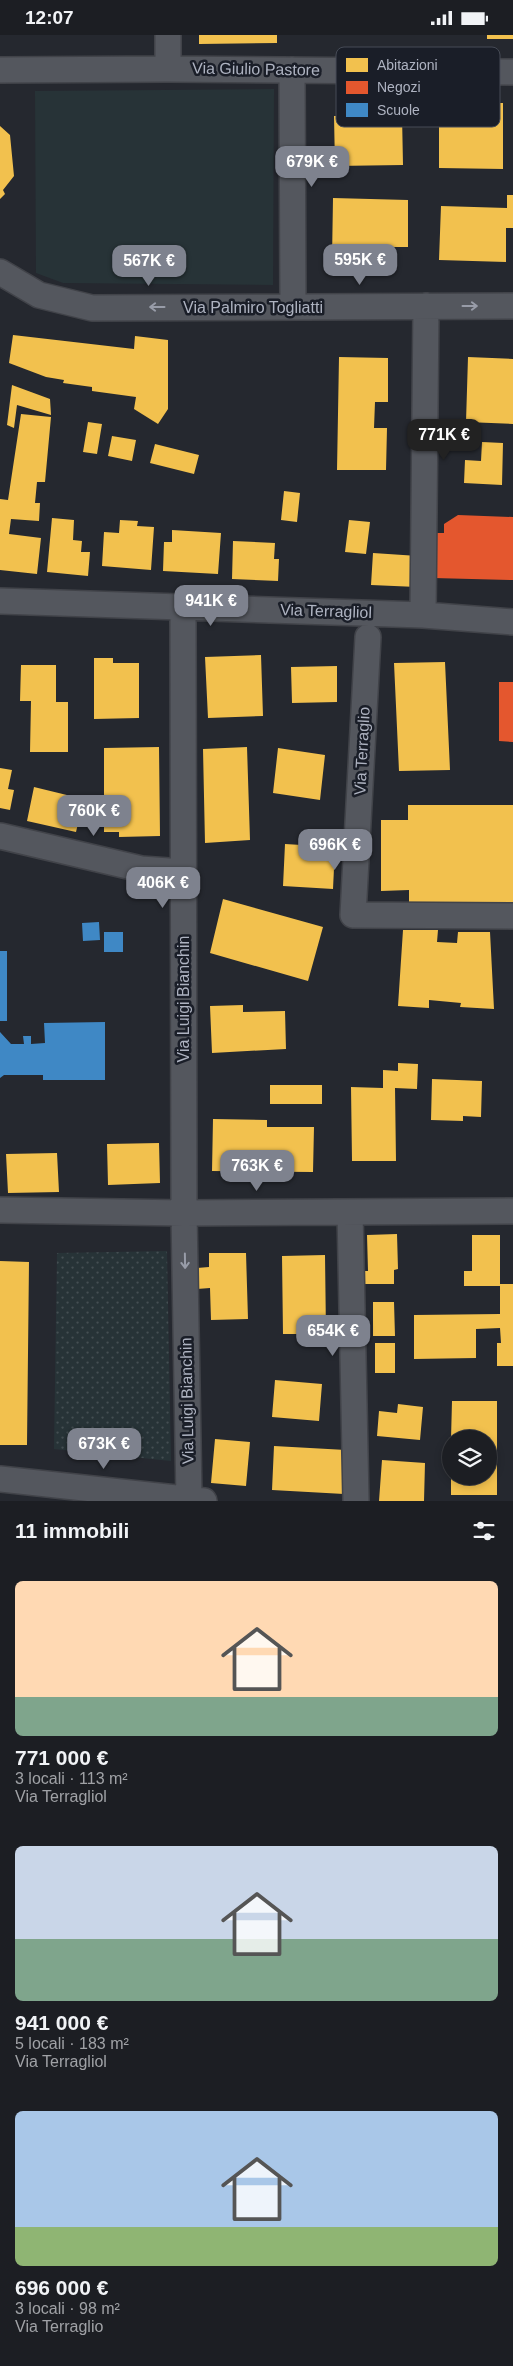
<!DOCTYPE html>
<html lang="it">
<meta charset="utf-8">
<style>
body{margin:0;font-family:Arial,sans-serif;background:#25272b;color:#f1f3f6;height:100vh;display:flex;flex-direction:column;font-size:19px;white-space:nowrap}
*{box-sizing:border-box;margin:0}
p{font-size:16px;color:#a0a2a6}
.icon{flex:none;width:28px;height:28px;fill:none;stroke:currentColor;stroke-width:2;stroke-linecap:round;stroke-linejoin:round}
.map{position:relative;height:1466px;overflow:hidden}
.details{display:flex;flex-direction:column;background:#1c1e23;flex:1}
.details>*{flex:none}
.controls{position:absolute;left:442px;top:1395px;display:grid;gap:10px}
.controls a{display:grid;place-items:center;width:55px;height:55px;border-radius:50%;background:#1c1e23;box-shadow:0 2px 8px #0003,0 0 0 1px #3a3c41;font-size:25px}
.price{position:absolute;translate:-50% -42px;padding:0 11px;border-radius:10px;background:#7e828e;color:#fff;font-size:16px;line-height:32px;filter:drop-shadow(0 1px 2px #0008)}
.price::after{content:'';position:absolute;left:50%;top:30px;width:15px;height:11px;margin-left:-8px;background:inherit;clip-path:polygon(0 0,100% 0,50% 100%)}
.price.selected{background:#222;color:#fff}
ul{padding:0;list-style:none}
li{display:grid;align-content:center;gap:10px;height:265px;padding:0 15px}
li span{display:grid;place-items:center;height:155px;border-radius:8px;color:#555}
li>.icon{margin-inline-start:auto}
span .icon{width:90px;height:90px;fill:#fffc;stroke-width:1}
li b{font-size:21px}
h2{display:flex;justify-content:space-between;align-items:center;height:60px;padding:0 15px;font-size:21px}
.status{display:flex;justify-content:space-between;align-items:center;height:35px;padding:0 25px;background:#1c1e23;direction:ltr}
.status svg{height:14px;fill:currentColor}
.map>svg:first-child{display:block}
.grass{fill:#273337}
.park{fill:url(#park-dots)}
.homes{fill:#f2c14e}
.shops{fill:#e4572e}
.schools{fill:#3f88c5}
.lines{fill:none;stroke-linecap:round;stroke-linejoin:round}
.minor-casing{stroke:#414349;stroke-width:28}
.minor{stroke:#54575e;stroke-width:25}
.oneway{stroke:#989ca8}
.labels{text-anchor:middle;dominant-baseline:central;stroke-width:5;stroke-linejoin:round;paint-order:stroke}
.street-label{font-size:16px;fill:#aeb3c1;stroke:#1a1e28}
.key{fill:#1a1e28;stroke:#464b56;stroke-width:1}
.key-label{font-size:14px;fill:#aeb3c1}
</style>
<div class="status"><b>12:07</b><svg viewBox="0 0 49 12"><path d="M0 12V9h3v3zM5 12V6h3v6zM10 12V3h3v9zM15 12V0h3v12zM26 1h20v11H26zM47 4h2v5h-2z"/></svg></div>
<div class="map">
<svg width="513" height="1466" viewBox="0 0 513 1466">
<defs>
<pattern id="park-dots" width="8" height="8" patternUnits="userSpaceOnUse" patternTransform="scale(1.25)"><rect width="8" height="8" fill="#273337"/><path d="M2 2h.1M6 6h.1" fill="none" stroke="#444e52" stroke-width="1.8" stroke-linecap="round"/></pattern>
</defs>
<rect width="100%" height="100%" fill="#25282f"/>
<path class="grass" d="M274,54L273,250L63,248L36,238L35,56Z"/>
<path class="park" d="M167,1216L171,1426L54,1414L57,1218Z"/>
<path class="homes" d="M199,0H277V8L199,9Z
M487,0H513V4H487Z
M439,68H503V134L439,133Z
M402,80L403,130L335,131L334,81Z
M0,91L10,100L14,141L3,155L5,159L0,164Z
M507,160H513V193H506V227L439,225L441,171L507,173Z
M333,163L408,165V212H381L380,225L332,224Z
M13,300L134,314L135,301L168,305V374L158,389L134,374L136,362L92,356V352L63,348L64,345L46,342L9,328Z
M339,322L388,323V367H375L374,393H387L386,435H337Z
M468,322L513,324V389L466,387Z
M12,350L50,364L51,380L17,370L14,393L7,390Z
M21,379L51,382L45,447H37L35,468H40L39,486L11,484L9,499L41,503L37,539L0,535V464L8,465Z
M88,387L102,389L97,419L83,417Z
M112,401L136,405L132,426L108,421Z
M482,407L503,408L502,450L464,448L465,425L481,426Z
M155,409L199,420L194,439L150,428Z
M284,456L300,458L297,487L281,485Z
M52,483L74,485L73,505L82,506L81,517H90L88,541L47,537Z
M120,485L138,486L137,491L154,492L151,535L102,531L104,497L119,498Z
M349,485L370,487L366,519L345,517Z
M172,495L221,498L218,539L163,536L164,507H172Z
M233,506L275,508L274,524H279L278,546L232,544Z
M373,518L418,521L417,552L371,550Z
M261,620L263,681L208,683L205,622Z
M94,623H113V628H139V683L94,684Z
M445,627L450,735L399,736L394,628Z
M21,630H56V667H68V717H30L31,666H20Z
M337,631V667L292,668L291,632Z
M159,712L160,801L119,802V797H104V713Z
M247,712L250,805L205,808L203,714Z
M278,713L325,720L320,765L273,758Z
M0,733L12,735L8,754L14,755L10,775L0,773Z
M34,752L75,762L73,775L81,776L76,797L27,786Z
M408,770H513V869L409,872V855L381,856V785H408Z
M285,809L335,812L333,854L283,851Z
M223,864L323,892L308,946L210,918Z
M403,895H438L437,907L457,908L458,897H490L494,974L460,972L461,968L429,965V973L398,971Z
M243,970V977L285,976L286,1014L212,1018L210,971Z
M398,1028L418,1029L417,1054L395,1053L396,1126H352L351,1052L383,1053V1035L398,1036Z
M432,1044L482,1046L481,1082L463,1081V1086L431,1085Z
M270,1050H322V1069H270Z
M213,1084L267,1085V1092H314L313,1137L212,1136Z
M159,1108L160,1148L108,1150L107,1109Z
M57,1118L59,1157L8,1158L6,1119Z
M397,1199L398,1234L394,1235V1249H360V1236H368L367,1200Z
M472,1200H500V1249H513V1331H497V1308H501L500,1293L476,1294V1323L414,1324V1280L500,1279V1251H464V1236H472Z
M209,1218H246L248,1284L211,1285L210,1253L197,1254V1233L209,1232Z
M325,1220L326,1299H283L282,1221Z
M0,1226L29,1227L27,1410H0Z
M373,1267H394L395,1301H373Z
M375,1308H395V1338H375Z
M275,1345L322,1349L319,1386L272,1382Z
M452,1366H497V1460H451V1441H489V1404H451Z
M398,1369L423,1372L420,1405L377,1401L379,1376L397,1378Z
M215,1404L250,1407L246,1451L211,1448Z
M274,1411L346,1415L344,1459L272,1455Z
M382,1425L425,1428L424,1466H379Z"/>
<path class="shops" d="M458,480L513,482V545L433,543L434,498H444V489Z
M499,647H513V707L499,706Z"/>
<path class="schools" d="M99,887L100,905L83,906L82,888Z
M104,897H123V917H104Z
M0,916H7V986H0Z
M105,987V1045H43V1040H4L0,1043V997L11,1009H24L23,1001H31V1009L45,1008L44,988Z"/>
<g class="lines">
<g class="minor-casing">
<path id="minor" d="M168,0V34
M0,35L168,34L513,37
M292,35L293,272
M0,237L39,260L92,273L513,271
M0,566L423,580L513,587
M183,571L184,1178L189,1464
M423,580L426,271
M368,602L353,880L513,881
M0,801L141,834L183,837
M0,1175L184,1178L513,1176
M350,1177L356,1466
M0,1444L204,1466"/>
</g>
<use href="#minor" class="minor"/>
</g>
<defs><path id="oneway-shaft" d="M-6 0H5M1.5-3L5.5 0L1.5 3" fill="none" stroke-width="1.6" stroke-linecap="round" stroke-linejoin="round" transform="scale(1.25)"/></defs>
<g class="oneway">
<use href="#oneway-shaft" transform="translate(470 271)"/>
<use href="#oneway-shaft" transform="translate(157 272) rotate(180)"/>
<use href="#oneway-shaft" transform="translate(185 1226) rotate(89)"/>
</g>
<g class="labels">
<g class="street-label">
<text transform="translate(256 34) rotate(1)">Via Giulio Pastore</text>
<text x="253" y="272">Via Palmiro Togliatti</text>
<text transform="translate(326 576) rotate(2)">Via Terragliol</text>
<text transform="translate(362 716) rotate(-87)">Via Terraglio</text>
<text transform="translate(183 964) rotate(-90)">Via Luigi Bianchin</text>
<text transform="translate(187 1366) rotate(-91)">Via Luigi Bianchin</text>
</g>
</g>
<rect x="336" y="12" width="164" height="80" rx="8" class="key"/>
<rect x="346" y="23" width="22" height="14" fill="#f2c14e"/>
<rect x="346" y="46" width="22" height="13" fill="#e4572e"/>
<rect x="346" y="68" width="22" height="14" fill="#3f88c5"/>
<g class="key-label">
<text x="377" y="35">Abitazioni</text>
<text x="377" y="57">Negozi</text>
<text x="377" y="80">Scuole</text>
</g>
</svg>
<div class="controls">
<a><svg class="icon" aria-label="layers" viewBox="0 0 24 24"><path d="M12 4l9 5-9 5-9-5zM3 14l9 5 9-5"/></svg></a>
</div>
<b class="price" style="left:312px;top:153px">679K €</b>
<b class="price" style="left:360px;top:251px">595K €</b>
<b class="price" style="left:149px;top:252px">567K €</b>
<b class="price selected" style="left:444px;top:426px">771K €</b>
<b class="price" style="left:211px;top:592px">941K €</b>
<b class="price" style="left:94px;top:802px">760K €</b>
<b class="price" style="left:335px;top:836px">696K €</b>
<b class="price" style="left:163px;top:874px">406K €</b>
<b class="price" style="left:257px;top:1157px">763K €</b>
<b class="price" style="left:333px;top:1322px">654K €</b>
<b class="price" style="left:104px;top:1435px">673K €</b>
</div>
<section class="details">
<h2>11 immobili<svg class="icon" aria-label="filters" viewBox="0 0 24 24"><path d="M4 7h16M4 17h16"/><circle cx="9" cy="7" r="2"/><circle cx="15" cy="17" r="2"/></svg></h2>
<ul>
<li><span style="background:linear-gradient(#ffd9b3 75%,#7fa58c 0)"><svg class="icon" aria-label="home" viewBox="0 0 24 24"><path d="M3 11l9-7 9 7M6 9v11h12V9"/></svg></span><div><b>771 000 €</b><p>3 locali · 113 m²</p><p>Via Terragliol</p></div></li>
<li><span style="background:linear-gradient(#c9d6e8 60%,#7fa58c 0)"><svg class="icon" aria-label="home" viewBox="0 0 24 24"><path d="M3 11l9-7 9 7M6 9v11h12V9"/></svg></span><div><b>941 000 €</b><p>5 locali · 183 m²</p><p>Via Terragliol</p></div></li>
<li><span style="background:linear-gradient(#a9c7e8 75%,#8fb573 0)"><svg class="icon" aria-label="home" viewBox="0 0 24 24"><path d="M3 11l9-7 9 7M6 9v11h12V9"/></svg></span><div><b>696 000 €</b><p>3 locali · 98 m²</p><p>Via Terraglio</p></div></li>
</ul>
</section>
